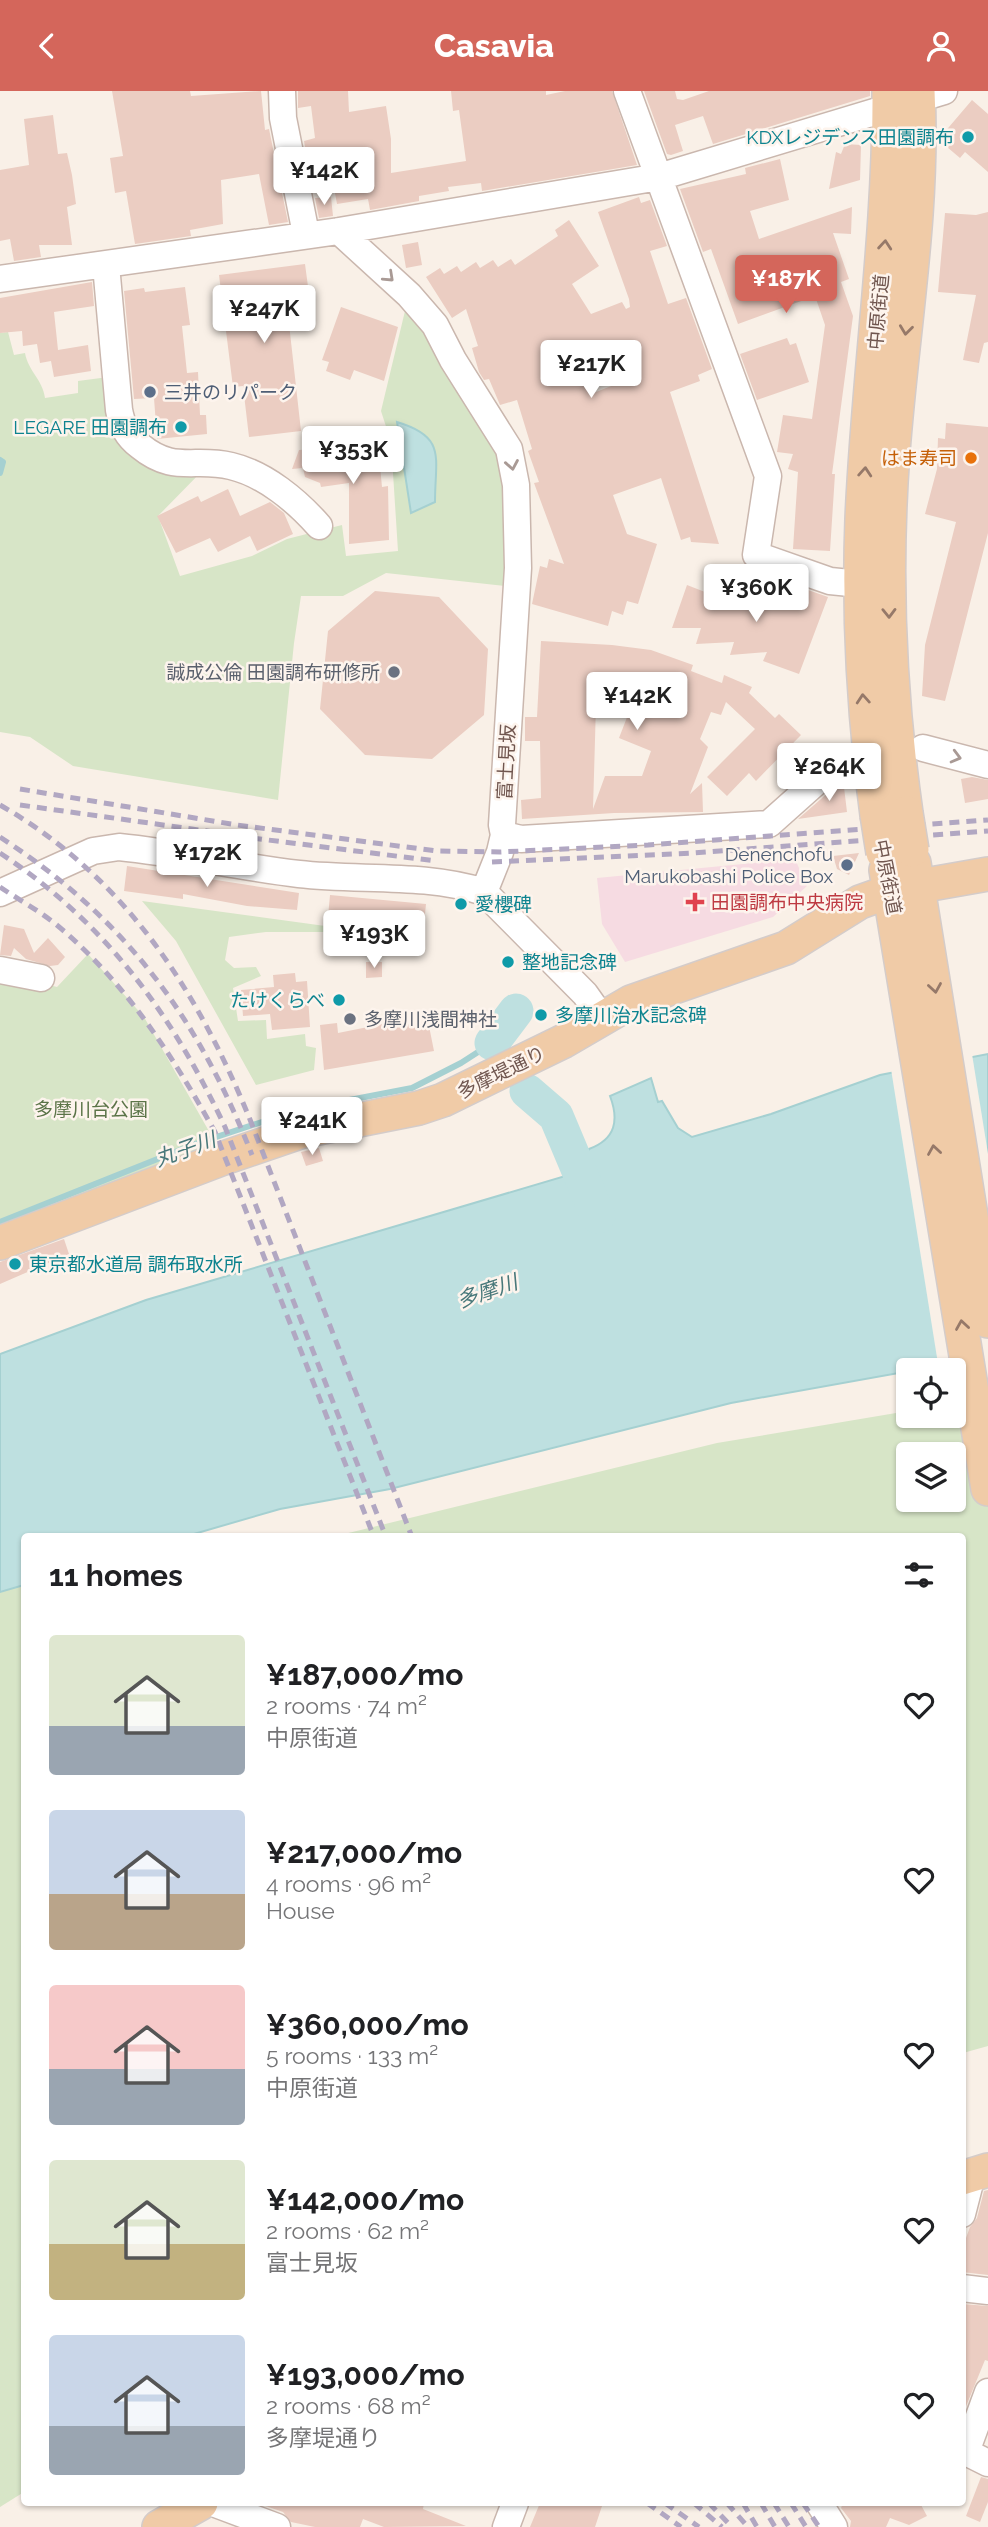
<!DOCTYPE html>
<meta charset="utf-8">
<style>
body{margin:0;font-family:Raleway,"Noto Sans JP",sans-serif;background:#f2f2f2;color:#202124;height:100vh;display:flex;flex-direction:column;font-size:26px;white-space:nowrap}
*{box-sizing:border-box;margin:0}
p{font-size:23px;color:#757577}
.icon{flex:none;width:38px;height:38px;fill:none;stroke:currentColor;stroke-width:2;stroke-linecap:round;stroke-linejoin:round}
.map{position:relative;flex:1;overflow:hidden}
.side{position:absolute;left:21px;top:1442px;width:945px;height:973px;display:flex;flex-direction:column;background:#fff;border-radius:7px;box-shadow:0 2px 5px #0004}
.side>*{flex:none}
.fabs{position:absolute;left:896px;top:1267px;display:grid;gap:14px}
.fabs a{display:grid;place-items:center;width:70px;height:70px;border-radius:7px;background:#fff;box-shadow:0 2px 5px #0004;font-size:35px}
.price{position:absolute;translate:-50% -60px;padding:0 16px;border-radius:7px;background:#fff;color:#222;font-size:23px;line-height:46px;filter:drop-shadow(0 2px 4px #0008)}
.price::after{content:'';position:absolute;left:50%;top:42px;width:21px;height:16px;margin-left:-10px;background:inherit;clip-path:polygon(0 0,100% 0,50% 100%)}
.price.selected{background:#d4665b;color:#fff}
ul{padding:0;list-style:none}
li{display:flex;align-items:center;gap:21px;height:175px;padding:0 28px}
li span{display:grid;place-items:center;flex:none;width:196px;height:140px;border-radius:7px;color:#555}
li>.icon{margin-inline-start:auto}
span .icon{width:84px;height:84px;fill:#fffc;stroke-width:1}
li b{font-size:30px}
h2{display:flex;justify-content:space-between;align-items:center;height:84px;padding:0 28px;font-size:30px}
header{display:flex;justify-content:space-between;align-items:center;height:91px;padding:0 28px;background:#d4665b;color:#fff;font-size:32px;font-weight:800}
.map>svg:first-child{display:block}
.medical{fill:#f6dbe2}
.green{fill:#d7e5c7;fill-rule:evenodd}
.water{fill:#bee0e0;stroke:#a5d0d1;stroke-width:2}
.pier{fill:#f9f0e7}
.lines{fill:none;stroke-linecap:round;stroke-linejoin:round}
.stream{stroke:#a5d0d1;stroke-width:6}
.river{stroke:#bee0e0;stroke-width:35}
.building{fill:#ebcdc2;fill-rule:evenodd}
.minor-casing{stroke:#cab7ae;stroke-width:29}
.major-casing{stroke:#d4ccca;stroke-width:36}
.minor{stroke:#fff;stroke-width:26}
.major{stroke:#f0cba7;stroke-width:33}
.rail{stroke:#b1a7c2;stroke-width:5;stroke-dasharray:10 7;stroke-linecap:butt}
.major-bridge-casing{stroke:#d4ccca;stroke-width:36;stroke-linecap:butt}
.major-bridge{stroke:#f0cba7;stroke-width:33}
.oneway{stroke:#967969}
.oneway2{stroke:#a99a95}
.culture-dot{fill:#0f9aa8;stroke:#fdf4ed;stroke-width:2.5}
.service-dot{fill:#5c6f8a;stroke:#fdf4ed;stroke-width:2.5}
.food-dot{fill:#e8710a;stroke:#fdf4ed;stroke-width:2.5}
.worship-dot{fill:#6b7280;stroke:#fdf4ed;stroke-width:2.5}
.health-dot{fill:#e0444e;stroke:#fdf4ed;stroke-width:2.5}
.labels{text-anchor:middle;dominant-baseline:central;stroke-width:5;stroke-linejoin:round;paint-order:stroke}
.culture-label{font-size:19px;fill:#0d838f;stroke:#fdf4ed;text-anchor:start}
.street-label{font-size:19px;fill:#70564f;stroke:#fdf4ed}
.service-label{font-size:19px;fill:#4e5e75;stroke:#fdf4ed;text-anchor:start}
.food-label{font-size:19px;fill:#c56008;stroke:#fdf4ed;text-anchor:end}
.worship-label{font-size:19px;fill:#5b616d;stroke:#fdf4ed;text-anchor:end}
.health-label{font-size:19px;fill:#be3a42;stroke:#fdf4ed;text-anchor:start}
.park-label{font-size:19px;fill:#5b7448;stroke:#fdf4ed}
.water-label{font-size:21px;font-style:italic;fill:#48787a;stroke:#fdf4ed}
</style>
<header><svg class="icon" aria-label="back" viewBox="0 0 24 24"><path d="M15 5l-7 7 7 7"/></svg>Casavia<svg class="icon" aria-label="person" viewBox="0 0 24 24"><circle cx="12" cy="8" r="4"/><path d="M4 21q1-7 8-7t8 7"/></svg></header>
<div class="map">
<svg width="988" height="2436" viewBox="0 0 988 2436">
<rect width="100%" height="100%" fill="#f9f0e7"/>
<path class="medical" d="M795,768L807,795L773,826L625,871L602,833L597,787Z"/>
<path class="green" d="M405,220L424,233L505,359V495L386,482L343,505H301L294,552L278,709L73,675L30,646L0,641V242L8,241L14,264L25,262C28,280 43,289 45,307L78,302V290L116,285L122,335L207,375L158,425L180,485L252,465L287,448L342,434L346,465L398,460L391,351L381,320Z
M142,810L369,841H266L229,846L225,869L234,877L256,876L261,885L233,897L238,930L266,929L267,948L305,943L306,955L316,957L314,979L256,994L176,850Z
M88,863L144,926L210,1042L221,1068L0,1152V881L57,896Z
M988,1306V1955L963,1962L962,1446H332L717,1352L908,1320V1325H954V1312ZM908,1363H954V1409H908Z
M24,1477V2401L0,2416V1479Z"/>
<path class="water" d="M397,331C447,346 435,366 435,411L411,422Z
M988,963V1266L731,1312L390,1398L280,1418L187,1445L24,1446V1494L0,1501V1263L146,1209L579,1081L589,1058C616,1048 619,1029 610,1005L651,987L658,1011L662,1010L678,1037L692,1046L771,1023L880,984Z"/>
<path class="pier" d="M972,963L988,1063V1270L939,1279L891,978Z"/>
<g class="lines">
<path class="stream" d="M0,369L3,371L0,382
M0,1131L195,1053L271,1028L334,1012L412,997L461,972L492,952L498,956"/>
<path class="river" d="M492,952L516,920
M527,1000L556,1025L598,1125"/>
</g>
<path class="building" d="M112,0H190L191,5L261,0L265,39L269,38L288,131L269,134L259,83L221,89L223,133L190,139L191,145L135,153L126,100L115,102L110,67L123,65Z
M298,0H348L349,21L386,15L391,48V82L466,70L459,19L453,20L451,0H546V4L565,0H612L637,74L488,99L482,100L481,92L448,96L449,100L419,105V110L370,119L368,108L337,113L328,64L307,68L304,50L315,47L311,15L298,17Z
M644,0H675L677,8L683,9L709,0H870V5L713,53L703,25L675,34L683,60L671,64L667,63Z
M972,9L988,23V81L965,61L960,67L947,56L952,50L943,43Z
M53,24L58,63L67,62L72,84L76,113L67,116L72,154H39L41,166L14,170L10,148L0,150V79L29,74L24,28Z
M845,53L861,54L860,89L829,98L836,61L841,63Z
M780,68L789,109L750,120L759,148L852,116L851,143L833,142L849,188L841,191L853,225L832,383H835L830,460L793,458L798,381L788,378L793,363L777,361L783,324L812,328L825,234L815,205L738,233L711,158L703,161L680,98L746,83L745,77Z
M331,106L333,125L319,127L315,107Z
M639,106L641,112L650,109L667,155L650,160L668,213L686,207L712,278L698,284L700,290L670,301L719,453L691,451L690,446L681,449L661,387L613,404L627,443L657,453L638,513L627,510L623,524L612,520L608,535L532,513L540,475L547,477L549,468L564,473L534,392L539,391L528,360L532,358L517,309L500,314L489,288L484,289L479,281L472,257L478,255L466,218L452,227L426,186L440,177L444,183L457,175L461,181L476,171L480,177L493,169L498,176L511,168L515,174L558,145L555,139L569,129L599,175L572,193L591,223L622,211L626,218L630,216L629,208L598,121ZM628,251L639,284L591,303L579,269Z
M988,121V251L984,252L979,272L963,269L976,204L938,201L945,122L976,124Z
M418,151L422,174L406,177L402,154Z
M305,173L309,203L286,206L301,340L249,346L243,295L233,296L219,184Z
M92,191L94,215L54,221L58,259L88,254L91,280L54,286L51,270L40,272L37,253L23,255L22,240L0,242V207Z
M185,196L190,234L182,235L187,282L198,281L200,324H206L207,343L157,348L154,307L134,308L124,200L144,197L145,201Z
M341,216L398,236L384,290L354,279L350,289L326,280L329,271L322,269Z
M787,247L790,254L796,252L809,291L757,309L740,263Z
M946,332L988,336V442L945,610L922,605L925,554L956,431L925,423L937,378L938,347L945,348Z
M378,354L382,396L388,395L389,449L349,453V392L321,396L320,392L305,386L303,377L292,378L299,359Z
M228,398L240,425L270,411L284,422L293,443L257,460L250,445L218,461L210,447L176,462L157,425L198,405L201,411Z
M788,492L828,506L799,583L763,570L767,561L730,564L734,551L696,553L701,537H672L687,494L751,519L756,508L779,517Z
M375,500L439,506L488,558L484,624L432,668L365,664L320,618L328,540Z
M541,550L612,554L651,559L693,574L691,580L722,592L724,584L752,596L749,602L775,627L779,623L801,644L756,690L749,682L727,705L707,686L755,638L726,611L721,624L711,621L700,648L708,656L690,703L702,692L703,721L614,722L522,728L521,709L541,707L540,650H525V626H537ZM596,614L631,616L619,647L651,660L642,685H605L593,718Z
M972,686L988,689V708L965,712L961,688Z
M843,688L847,721L798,728L821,708Z
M859,762L849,784L837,778L833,765Z
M127,775L299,802L297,819L247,815L183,803V808L124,800Z
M330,804L426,813L424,833L357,831L328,826Z
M4,834L24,838L34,862L48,847L65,866L58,874L50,875L26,868L14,857L11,865L0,864Z
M366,871H382V886L366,887Z
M295,882L296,891L307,890L310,936L272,939L270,923L243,925L241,899L274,896L273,884Z
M418,926L420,932L428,930L434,960L324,979L320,934L337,932L338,942Z
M319,1057L323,1070L306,1075L301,1061Z
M64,1148L69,1163L0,1193V1171Z
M988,2099V2184L962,2181V2158L970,2136L977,2127L984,2100Z
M962,2213L988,2215V2270L985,2269L962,2325Z
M981,2386L988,2388V2411L980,2431L966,2425Z
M257,2412H424L423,2418L466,2435L384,2436L363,2428L360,2436H315L291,2431L283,2421Z
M540,2412H603L595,2436H530Z
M843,2412H920L927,2425L909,2434L890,2427L886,2436H850L851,2430L841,2417Z"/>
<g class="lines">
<g class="minor-casing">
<path id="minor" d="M282,0L283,27L306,143
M627,0L768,385L756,464L830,490L860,493
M339,140L409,204L435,234L453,269L509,358L516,394L518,477L502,734L504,744L500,761L484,801
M106,174L119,319C122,335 127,345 140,355C174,383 194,366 231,375C265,383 297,410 319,435
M0,188L339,140L659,86L944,0
M923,657L988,674
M504,744L521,748L769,733L843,667
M0,802L93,760L119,756C179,762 239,776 299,783C360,790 424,782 484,801L585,903L602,927
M0,879L41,887
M962,2123L972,2084
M962,2197L988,2200
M962,2359L988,2372
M966,2361L988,2301
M213,2412L277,2436
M819,2412L834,2436
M506,2436L515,2412"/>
</g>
<g class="major-casing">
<path id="major" d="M906,722C889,602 884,482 893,361C902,240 924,122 918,0
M877,724C864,625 858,529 862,428C868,285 890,144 889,0
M914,772L988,1230
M886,779L988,1398
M0,1152L221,1068L303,1040L419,1017L443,1009L564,950L631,911L786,857L860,811L891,800L988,783
M962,2087L988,2079
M159,2436L201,2412"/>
</g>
<use href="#minor" class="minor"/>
<use href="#major" class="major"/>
<path class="rail" d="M20,698L237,734L437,760L500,761L648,754L988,729
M0,714C124,785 196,897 249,1026L412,1446
M20,714L228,743
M0,746C125,827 198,926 252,1064
M252,747L436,770
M0,762C106,832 172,923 225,1036L386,1446
M492,771L693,762L988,740
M0,796C19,809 40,820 58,835C125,891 173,965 215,1041L374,1446
M647,2412L681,2436
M665,2412L699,2436
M694,2412L722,2436
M709,2412L728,2432
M727,2412L748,2436
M743,2412L757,2436
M761,2412L775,2436
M774,2412L789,2436
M791,2412L806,2436
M803,2412L819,2436"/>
<g class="major-bridge-casing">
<path id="major-bridge" d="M906,722L912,759
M877,724L883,762"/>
</g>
<use href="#major-bridge" class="major-bridge"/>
</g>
<defs><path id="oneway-chevron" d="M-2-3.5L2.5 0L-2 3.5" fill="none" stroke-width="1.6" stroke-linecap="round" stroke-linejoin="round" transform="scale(1.75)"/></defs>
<g class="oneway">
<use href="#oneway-chevron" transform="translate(885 154) rotate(-85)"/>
<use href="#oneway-chevron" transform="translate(906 239) rotate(97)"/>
<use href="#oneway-chevron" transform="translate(865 381) rotate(-86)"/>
<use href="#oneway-chevron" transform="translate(889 522) rotate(89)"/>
<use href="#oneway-chevron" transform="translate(863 608) rotate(-94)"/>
<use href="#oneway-chevron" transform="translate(935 897) rotate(81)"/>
<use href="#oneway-chevron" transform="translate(934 1059) rotate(-99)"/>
<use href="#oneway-chevron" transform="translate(962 1234) rotate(-99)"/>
</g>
<g class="oneway2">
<use href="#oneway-chevron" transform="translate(389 186) rotate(43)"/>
<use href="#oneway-chevron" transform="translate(512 374) rotate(80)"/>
<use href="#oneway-chevron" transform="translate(956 666) rotate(15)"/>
</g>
<g class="culture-dot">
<circle cx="968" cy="46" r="7"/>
<circle cx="181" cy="336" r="7"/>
<circle cx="461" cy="813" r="7"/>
<circle cx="508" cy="871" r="7"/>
<circle cx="339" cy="909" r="7"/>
<circle cx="541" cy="924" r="7"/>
<circle cx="15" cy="1173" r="7"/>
</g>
<g class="service-dot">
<circle cx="150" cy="301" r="7"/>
<circle cx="847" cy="774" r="7"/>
</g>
<circle class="food-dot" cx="971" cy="367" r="7"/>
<g class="worship-dot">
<circle cx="394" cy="581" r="7"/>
<circle cx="350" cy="928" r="7"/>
</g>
<path class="health-dot" d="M691.5 800.5h7v7h7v7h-7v7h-7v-7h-7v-7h7z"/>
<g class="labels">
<g class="culture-label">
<text x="954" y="46" text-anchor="end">KDXレジデンス田園調布</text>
<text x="167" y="336" text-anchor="end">LEGARE 田園調布</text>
<text x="475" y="813">愛櫻碑</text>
<text x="522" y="871">整地記念碑</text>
<text x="325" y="909" text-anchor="end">たけくらべ</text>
<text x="555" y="924">多摩川治水記念碑</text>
<text x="29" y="1173">東京都水道局 調布取水所</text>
</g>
<g class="street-label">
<text transform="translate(878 221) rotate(-85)">中原街道</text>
<text transform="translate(506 671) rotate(-87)">富士見坂</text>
<text transform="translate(888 786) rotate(79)">中原街道</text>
<text transform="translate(501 981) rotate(-26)">多摩堤通り</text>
</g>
<g class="service-label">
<text x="164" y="301">三井のリパーク</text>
<text x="833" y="763" text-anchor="end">Denenchofu<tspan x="833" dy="22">Marukobashi Police Box</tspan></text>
</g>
<g class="food-label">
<text x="957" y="367">はま寿司</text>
</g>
<g class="worship-label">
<text x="380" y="581">誠成公倫 田園調布研修所</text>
<text x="364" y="928" text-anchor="start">多摩川浅間神社</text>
</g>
<g class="health-label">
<text x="711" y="811">田園調布中央病院</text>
</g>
<g class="park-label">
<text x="91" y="1018">多摩川台公園</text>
</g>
<g class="water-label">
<text transform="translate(185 1058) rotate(-20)">丸子川</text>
<text transform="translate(487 1200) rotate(-19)">多摩川</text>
</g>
</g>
</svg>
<div class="fabs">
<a><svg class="icon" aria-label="locate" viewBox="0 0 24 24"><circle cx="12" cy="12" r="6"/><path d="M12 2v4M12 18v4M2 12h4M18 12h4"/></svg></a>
<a><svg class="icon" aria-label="layers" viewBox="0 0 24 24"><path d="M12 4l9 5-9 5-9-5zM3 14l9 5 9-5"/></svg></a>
</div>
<b class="price" style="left:324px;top:116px">¥142K</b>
<b class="price selected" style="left:786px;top:224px">¥187K</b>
<b class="price" style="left:264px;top:254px">¥247K</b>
<b class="price" style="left:591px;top:309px">¥217K</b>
<b class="price" style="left:353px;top:395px">¥353K</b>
<b class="price" style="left:756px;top:533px">¥360K</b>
<b class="price" style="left:637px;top:641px">¥142K</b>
<b class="price" style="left:829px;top:712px">¥264K</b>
<b class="price" style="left:207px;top:798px">¥172K</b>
<b class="price" style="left:374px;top:879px">¥193K</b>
<b class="price" style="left:312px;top:1066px">¥241K</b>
<section class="side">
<h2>11 homes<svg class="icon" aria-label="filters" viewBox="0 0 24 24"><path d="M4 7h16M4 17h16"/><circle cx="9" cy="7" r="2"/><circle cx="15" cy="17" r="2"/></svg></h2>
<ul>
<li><span style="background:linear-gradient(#dfe7d0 65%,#9aa5b1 0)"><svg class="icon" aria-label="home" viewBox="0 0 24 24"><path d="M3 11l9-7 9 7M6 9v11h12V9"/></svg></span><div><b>¥187,000/mo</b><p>2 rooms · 74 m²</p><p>中原街道</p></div><svg class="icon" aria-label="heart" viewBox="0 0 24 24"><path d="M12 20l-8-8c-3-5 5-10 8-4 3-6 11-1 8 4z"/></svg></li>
<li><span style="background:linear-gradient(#c9d6e8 60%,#b9a48a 0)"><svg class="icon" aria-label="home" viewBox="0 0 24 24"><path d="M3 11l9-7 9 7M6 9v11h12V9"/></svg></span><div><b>¥217,000/mo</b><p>4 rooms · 96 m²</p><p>House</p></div><svg class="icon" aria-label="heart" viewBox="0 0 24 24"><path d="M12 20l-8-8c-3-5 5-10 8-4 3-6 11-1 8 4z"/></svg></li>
<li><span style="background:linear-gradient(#f6c9c9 60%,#9aa5b1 0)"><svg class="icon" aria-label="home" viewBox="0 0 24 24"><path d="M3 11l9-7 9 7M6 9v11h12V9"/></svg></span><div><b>¥360,000/mo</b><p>5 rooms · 133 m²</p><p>中原街道</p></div><svg class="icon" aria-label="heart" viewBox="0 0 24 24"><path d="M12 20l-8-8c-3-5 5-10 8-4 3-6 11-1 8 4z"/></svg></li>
<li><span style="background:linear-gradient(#dfe7d0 60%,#c2b280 0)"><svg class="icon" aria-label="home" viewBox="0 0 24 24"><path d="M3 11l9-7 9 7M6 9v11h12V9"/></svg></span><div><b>¥142,000/mo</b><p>2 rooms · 62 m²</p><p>富士見坂</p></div><svg class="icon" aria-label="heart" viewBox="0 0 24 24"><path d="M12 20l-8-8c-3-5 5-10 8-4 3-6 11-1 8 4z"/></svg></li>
<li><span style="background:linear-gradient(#c9d6e8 65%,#9aa5b1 0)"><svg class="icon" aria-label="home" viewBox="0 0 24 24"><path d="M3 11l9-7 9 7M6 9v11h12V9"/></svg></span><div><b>¥193,000/mo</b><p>2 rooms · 68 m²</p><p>多摩堤通り</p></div><svg class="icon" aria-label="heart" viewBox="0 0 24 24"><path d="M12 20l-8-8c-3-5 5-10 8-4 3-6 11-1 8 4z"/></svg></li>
</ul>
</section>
</div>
